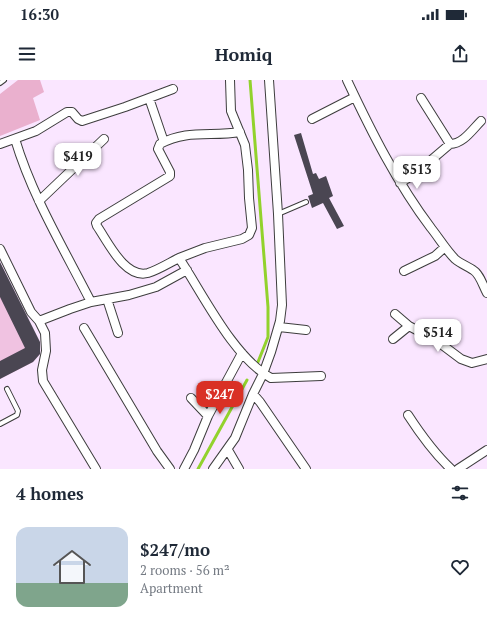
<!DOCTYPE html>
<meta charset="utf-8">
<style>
body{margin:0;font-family:"PT Serif",serif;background:#f2f2f3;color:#1f2937;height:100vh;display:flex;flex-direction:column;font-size:15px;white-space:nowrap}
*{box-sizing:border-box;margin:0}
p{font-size:13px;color:#747a83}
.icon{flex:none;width:22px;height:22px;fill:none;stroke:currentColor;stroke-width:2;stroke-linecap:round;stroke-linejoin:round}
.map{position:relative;height:389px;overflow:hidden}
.panel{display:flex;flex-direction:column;background:#fff;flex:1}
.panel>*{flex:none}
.price{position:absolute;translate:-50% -34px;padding:0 9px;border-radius:8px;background:#fff;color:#222;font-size:13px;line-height:26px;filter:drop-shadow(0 1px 2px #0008)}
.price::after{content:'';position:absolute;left:50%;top:24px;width:12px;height:9px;margin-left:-6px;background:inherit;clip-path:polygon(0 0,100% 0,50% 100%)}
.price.active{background:#d93025;color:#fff}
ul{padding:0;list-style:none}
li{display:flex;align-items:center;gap:12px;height:100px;padding:0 16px}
li span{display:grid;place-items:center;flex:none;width:112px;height:80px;border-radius:12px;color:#555}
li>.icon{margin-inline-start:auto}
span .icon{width:48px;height:48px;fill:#fffc;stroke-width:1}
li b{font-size:17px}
h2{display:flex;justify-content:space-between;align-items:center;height:48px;padding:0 16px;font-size:17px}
.status{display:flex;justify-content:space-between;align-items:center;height:28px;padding:0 20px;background:#fff;direction:ltr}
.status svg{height:11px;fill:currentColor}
header{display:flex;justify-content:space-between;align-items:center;height:52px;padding:0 16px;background:#fff;font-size:18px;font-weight:800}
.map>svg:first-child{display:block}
.green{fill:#eab0ce}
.pitch{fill:#f0c2e1}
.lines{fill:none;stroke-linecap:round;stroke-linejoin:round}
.stream{stroke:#92d22d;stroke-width:3}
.building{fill:#4a4652}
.service-casing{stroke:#3d3d3d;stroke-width:6}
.minor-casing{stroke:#3d3d3d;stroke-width:10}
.service{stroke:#fff;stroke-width:4}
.minor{stroke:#fff;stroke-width:8}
</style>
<div class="status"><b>16:30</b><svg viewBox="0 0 49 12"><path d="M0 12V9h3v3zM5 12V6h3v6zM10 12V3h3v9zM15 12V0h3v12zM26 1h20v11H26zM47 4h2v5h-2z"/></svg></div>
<header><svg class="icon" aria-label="menu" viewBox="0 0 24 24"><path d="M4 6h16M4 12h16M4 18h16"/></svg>Homiq<svg class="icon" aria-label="share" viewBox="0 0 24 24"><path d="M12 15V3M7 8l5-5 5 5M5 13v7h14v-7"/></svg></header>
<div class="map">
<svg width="487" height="389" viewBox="0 0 487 389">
<rect width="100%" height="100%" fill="#fae6ff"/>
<path class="green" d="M18,0H40L44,12L33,18L40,40L0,56V14Z"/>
<path class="pitch" d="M0,182L40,274L33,282L0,299Z"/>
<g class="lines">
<path class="stream" d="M250,0L268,227V257L258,282
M198,389L247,300"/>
</g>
<path class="building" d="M301,53L313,94L316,93L319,99L326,96L333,116L329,118L344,146L337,149L323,123L312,128L308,116L313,114L294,55Z
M0,182L40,262V274L33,282L0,299V281L25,268L0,217Z"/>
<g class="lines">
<g class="service-casing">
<path id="service" d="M0,3L4,0
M278,134L306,122
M0,344L17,335L18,331L7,309"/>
</g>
<g class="minor-casing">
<path id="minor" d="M230,0L231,31L245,65L248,90L249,118L252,148L249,155L242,159L205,168L179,178C203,214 233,277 271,298L321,296
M347,0C371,51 397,103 431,148C439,158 446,170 455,179C461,184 467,186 473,190C480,194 483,206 487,213
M149,18L164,62
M421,18L450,64
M312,39L355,17
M15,59C32,116 64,169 91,222
M0,64L36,51L67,32H72L78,39L82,41L125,27L173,9
M400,103L416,93L450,64C463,64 472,50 481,41
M39,121L104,59
M0,169L31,232L39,241L45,253L46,271L42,290L43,301L96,389
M179,178C169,183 158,190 148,193C125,199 108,162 97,146L96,143L99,139L170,96V92L158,69L160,64C187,49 212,57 240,52
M404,191L435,176L445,167
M107,219L118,253
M395,234L409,246L437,261L461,279L472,283L487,279
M39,241L70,229L91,222L129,215L156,207L187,190
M279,247L306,250
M84,248L157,371L170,389
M393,259L409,246
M253,314L260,322L306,389
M191,318L208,336
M408,335C421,355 434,373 451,389
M228,370L239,389
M184,389L194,370L208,336L242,273
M213,389L235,358L253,314L263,294L271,272L280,241L282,225L278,134L269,0
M458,389L487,370"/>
</g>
<use href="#service" class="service"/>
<use href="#minor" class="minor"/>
</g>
</svg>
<b class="price" style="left:78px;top:97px">$419</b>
<b class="price" style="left:417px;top:110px">$513</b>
<b class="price" style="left:438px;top:273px">$514</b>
<b class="price active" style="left:220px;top:335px">$247</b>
</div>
<section class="panel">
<h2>4 homes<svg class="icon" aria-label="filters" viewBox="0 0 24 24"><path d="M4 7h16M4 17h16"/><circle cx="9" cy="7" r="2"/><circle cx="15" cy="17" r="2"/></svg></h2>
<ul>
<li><span style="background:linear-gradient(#c9d6e8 70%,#7fa58c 0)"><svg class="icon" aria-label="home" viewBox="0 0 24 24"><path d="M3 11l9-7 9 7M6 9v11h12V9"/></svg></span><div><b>$247/mo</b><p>2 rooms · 56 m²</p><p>Apartment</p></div><svg class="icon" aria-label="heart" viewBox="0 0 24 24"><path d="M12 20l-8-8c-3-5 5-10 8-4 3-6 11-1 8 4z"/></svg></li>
</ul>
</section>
